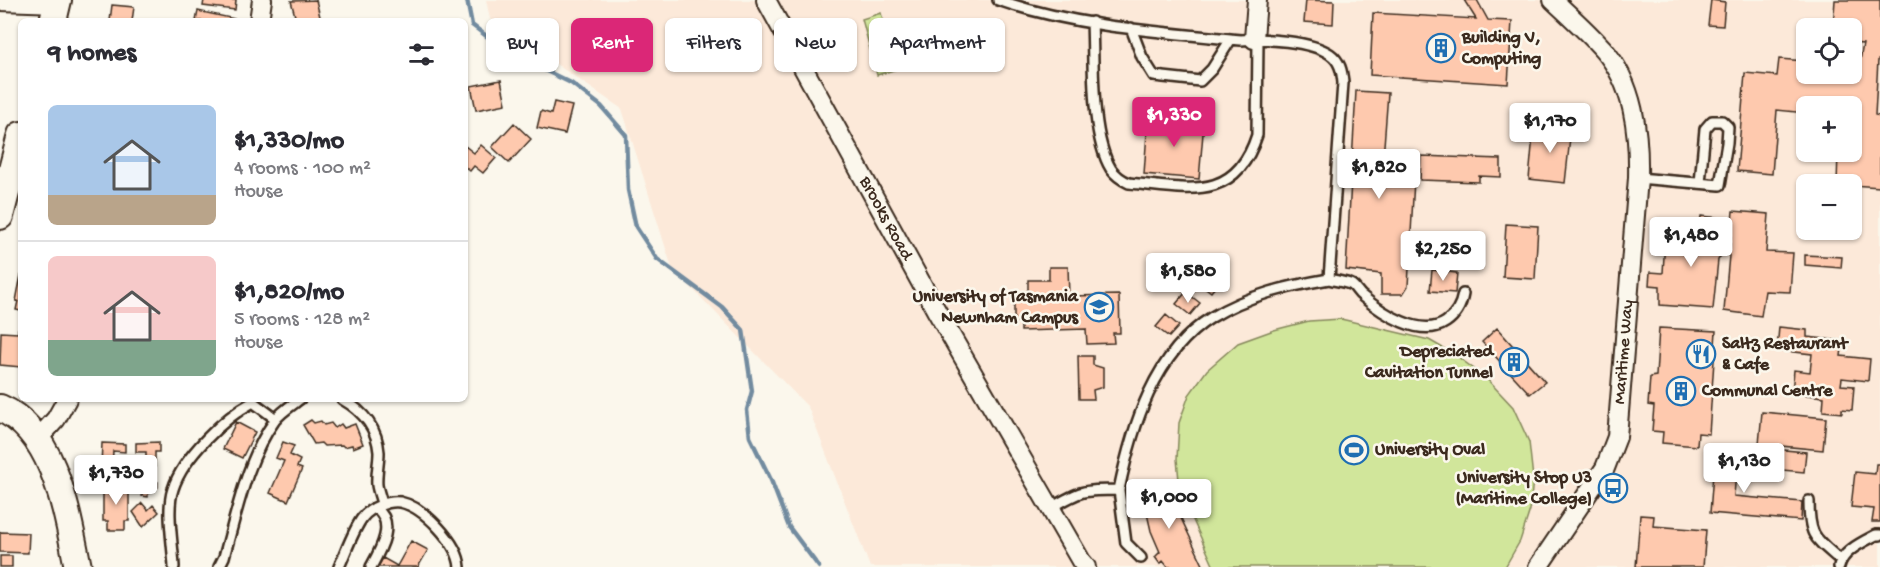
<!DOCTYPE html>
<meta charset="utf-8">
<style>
body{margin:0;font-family:"Gochi Hand",sans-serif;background:#f7f7f7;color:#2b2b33;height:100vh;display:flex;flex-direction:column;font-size:22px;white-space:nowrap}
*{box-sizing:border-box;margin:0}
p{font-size:20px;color:#7c7c81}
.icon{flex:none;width:33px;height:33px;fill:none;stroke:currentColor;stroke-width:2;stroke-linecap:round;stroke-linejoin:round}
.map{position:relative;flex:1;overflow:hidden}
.side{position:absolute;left:18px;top:18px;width:450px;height:384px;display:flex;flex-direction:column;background:#fff;border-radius:9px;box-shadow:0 2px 4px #0004}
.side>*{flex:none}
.guide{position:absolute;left:486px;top:18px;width:570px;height:54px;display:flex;gap:12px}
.buttons{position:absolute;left:1796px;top:18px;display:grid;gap:12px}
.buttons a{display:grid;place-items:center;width:66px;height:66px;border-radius:9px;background:#fff;box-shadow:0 2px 4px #0004;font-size:30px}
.price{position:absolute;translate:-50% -51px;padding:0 14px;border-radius:6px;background:#fff;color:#222;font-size:20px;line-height:39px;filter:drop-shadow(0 2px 3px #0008)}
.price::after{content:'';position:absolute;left:50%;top:36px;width:18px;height:14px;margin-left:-9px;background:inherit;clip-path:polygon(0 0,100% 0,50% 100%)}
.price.current{background:#db2777;color:#fff}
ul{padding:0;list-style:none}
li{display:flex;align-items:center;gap:18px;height:150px;padding:0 30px}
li+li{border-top:2px solid #e1e1e2}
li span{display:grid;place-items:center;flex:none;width:168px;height:120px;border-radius:9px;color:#555}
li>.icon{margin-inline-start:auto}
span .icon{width:72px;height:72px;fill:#fffc;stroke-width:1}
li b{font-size:26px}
h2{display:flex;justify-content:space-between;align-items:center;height:72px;padding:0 30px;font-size:26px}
.tag{padding:0 21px;border-radius:9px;background:#fff;box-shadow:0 2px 4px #0004;font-size:21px;line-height:54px}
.tag.current{background:#db2777;color:#fff}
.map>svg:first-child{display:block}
.built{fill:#fce9d9;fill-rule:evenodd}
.green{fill:#d1e69b;stroke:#86885c;stroke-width:1.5}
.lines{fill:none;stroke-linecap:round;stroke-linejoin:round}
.stream{stroke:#728b9f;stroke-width:4.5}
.building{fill:#fec9ae;stroke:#3b2a1e;stroke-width:1.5}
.lane-casing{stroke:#3b2a1e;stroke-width:14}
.street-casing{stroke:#3b2a1e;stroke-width:22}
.secondary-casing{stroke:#3b2a1e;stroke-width:30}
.lane{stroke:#fbf7ec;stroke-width:9}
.street{stroke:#fbf7ec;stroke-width:18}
.secondary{stroke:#fbf7ec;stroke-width:26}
.labels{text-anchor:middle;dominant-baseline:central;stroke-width:5;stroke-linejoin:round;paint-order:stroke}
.poi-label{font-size:18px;font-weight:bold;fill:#3b2a1e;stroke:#fbf7ec;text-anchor:start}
.street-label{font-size:18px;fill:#3b2a1e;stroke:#fbf7ec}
</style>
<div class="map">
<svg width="1880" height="567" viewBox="0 0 1880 567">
<rect width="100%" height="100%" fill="#fbf7ec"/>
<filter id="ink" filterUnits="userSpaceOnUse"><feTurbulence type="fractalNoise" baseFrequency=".0167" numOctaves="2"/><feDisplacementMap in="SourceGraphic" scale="12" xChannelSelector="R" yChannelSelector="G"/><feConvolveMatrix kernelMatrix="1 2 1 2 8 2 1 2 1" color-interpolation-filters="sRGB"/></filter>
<g filter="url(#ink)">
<path class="built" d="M486,0H1880V567H870L808,407L672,268L622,109L490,19ZM1806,28H1851V74H1806ZM1806,106H1851V152H1806ZM1806,184H1851V230H1806Z"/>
<path class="green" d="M881,13L897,69L877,75L862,19Z
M1341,319L1429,340L1455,355L1485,377L1513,407L1529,442L1533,478L1530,510L1520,541L1505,567H1214L1180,491L1177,459L1179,423L1189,395L1207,370L1238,343L1274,330L1309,321Z"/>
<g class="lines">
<path class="stream" d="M467,0L472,25L506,51L571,83L601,106L626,135L628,190L636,227L657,259L722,307L743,330L752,391L747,410L750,437L771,480L789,527L819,567"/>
</g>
<path class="building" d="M204,0H236L235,10L203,6Z
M316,0L321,21H284V19L295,16L291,1Z
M1306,0L1334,1L1333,24L1304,22Z
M1464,0H1477L1488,20L1512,21L1508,84L1370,75L1373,13L1476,19Z
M1711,0L1725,2L1723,26L1708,25Z
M1835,0H1880V60H1878L1875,115L1880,116V187L1837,184L1838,152H1851V106H1806V113L1777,110L1772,174L1737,171L1745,73L1777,76L1779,59L1806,61V74H1851V65L1859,66L1863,44L1851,43V28H1833Z
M112,5L134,7L132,21H110Z
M198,11L235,19V21H196Z
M501,80L506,104L476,110L471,86Z
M1356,91L1388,93L1383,159L1415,162L1408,286L1403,294H1381V274L1346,270Z
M554,102L572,106L565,134L537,128L541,111L551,114Z
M1148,118L1204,122L1199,179L1144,174Z
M514,123L531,139L509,163L492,147Z
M1534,125L1571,129L1565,183L1529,179Z
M481,145L496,158L483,173L474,166L470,171L465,167V146L474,153Z
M1421,156L1501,159V177L1479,176V182L1420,180Z
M1733,211L1769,214L1766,252L1793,253L1790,292L1765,291L1761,316L1724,311Z
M1701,216L1720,218L1719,227L1724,235V251L1718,260L1713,309L1660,305V286L1649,285L1650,272L1663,273L1665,239L1698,241Z
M1506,224L1538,226L1535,279L1503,277Z
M1805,255L1842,257L1841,268L1805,265Z
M1049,267H1068L1069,296L1119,295L1120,333H1113L1114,343L1087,344L1086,329L1021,331V322H1014V299H1022V293H1028V280H1049Z
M1206,269L1220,281L1211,292L1197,281Z
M1432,270L1457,273L1455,293L1430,291Z
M21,275V311L16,310L18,301H16Z
M1186,292L1200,303L1190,315L1176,304Z
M1166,315L1179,326L1169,337L1156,327Z
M1779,327L1807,330V337L1843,341L1841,356L1870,359L1868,381L1842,378L1841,385L1854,386L1852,410L1842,409V413L1823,411L1824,397L1792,393L1794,370L1810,372L1812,354L1777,350Z
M1497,328L1545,382L1530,394L1482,342Z
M1659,328L1716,331L1709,434L1698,433L1697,446L1662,443L1663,432L1652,431L1654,406L1648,405L1650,377L1656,376Z
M18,329H21V367L0,365L1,332L18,333Z
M1078,356H1093V365L1103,368V387L1093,390L1094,399H1079Z
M1762,412L1826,418L1823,450L1759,444Z
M311,420L314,423L321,421L324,425L331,423L335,428L341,424L344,428L355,424L363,444L353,448L352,445L344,447L342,445L324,446L321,443L314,444L303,425Z
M236,422L255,432L242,458L223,449Z
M159,442V452H155V467H146V452H136V443Z
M283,442L294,446L290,455L300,460L297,467L302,469L288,501L270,493L284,461L276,458Z
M102,443L125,444V452L113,451L112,467H101Z
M1715,447L1738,449L1734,496L1802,502L1801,521L1710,513Z
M1751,447L1806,452L1804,472L1750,467Z
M1876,464H1880V522H1872L1874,509L1851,507L1855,472L1875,474Z
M109,480H122V488L129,490V521H125V530H108V521H103V488L109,489Z
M138,480L158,482V487L149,486L148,497L142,496V489L137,488Z
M1163,480L1204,567H1168L1163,561L1160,564L1155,557L1160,552L1151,531L1146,509L1143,508L1141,496L1147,495L1156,482Z
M142,503L148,510L153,505L159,512L143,527L133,512Z
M1640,515L1654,516L1653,526L1706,530L1703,567H1636Z
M0,532L29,533L28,553L0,552Z
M411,541L428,550L418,567H378L383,558L397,566Z
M0,556H12V567H0Z"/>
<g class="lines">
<g class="lane-casing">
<path id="lane" d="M998,0C1076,27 1160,32 1241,40C1263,38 1311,41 1330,54C1340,61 1342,71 1343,83L1329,279C1289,286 1248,295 1212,317C1154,353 1132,427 1119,490
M1092,22C1094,63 1090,134 1111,169C1116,176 1122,180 1129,183C1186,188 1235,204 1257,135L1258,39
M1131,28L1142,57L1154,76L1200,81L1212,69L1231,39
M1638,178L1720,185L1727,143L1728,127L1722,121H1712L1705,129L1700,183
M1329,279C1336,281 1346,282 1352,285C1356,288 1358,293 1362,296C1382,313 1421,339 1446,322C1456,315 1461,306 1463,294
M342,399C363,411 377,427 379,452C379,463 376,474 377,485C378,492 381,498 382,504
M1809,501C1809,537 1815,538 1840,560
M1051,508C1081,490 1083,490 1119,490L1126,543L1141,558
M174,567C173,544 166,509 173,489C183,457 225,417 253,402L276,419
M219,567L224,557C237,511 247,459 275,420C281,412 292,405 300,399
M339,567C345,554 354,528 363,517C370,508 389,500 400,502C424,507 458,543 460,567
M371,567C381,549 396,523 376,508
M1839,567C1842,551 1863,542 1876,535H1880"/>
</g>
<g class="street-casing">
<g id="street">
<path id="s1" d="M766,0L936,310L1081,561L1086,567"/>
<path d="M0,1L58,3"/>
<path d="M259,21L262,0"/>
<path d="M1254,39L1257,0"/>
<path d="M36,441L56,419L67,399"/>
<path id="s2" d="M1538,567L1605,468L1617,437L1638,178C1639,133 1634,84 1603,49C1588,32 1570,16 1553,0"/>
</g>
</g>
<g class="secondary-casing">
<path id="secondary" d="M53,21L58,0
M0,216L21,135
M0,408C56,432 67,515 78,567"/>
</g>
<use href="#lane" class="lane"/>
<use href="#street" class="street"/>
<use href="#secondary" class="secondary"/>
</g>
</g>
<defs>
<g id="building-ring" transform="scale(1.5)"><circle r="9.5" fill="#fbf7ec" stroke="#1f6fb2" stroke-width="1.5"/><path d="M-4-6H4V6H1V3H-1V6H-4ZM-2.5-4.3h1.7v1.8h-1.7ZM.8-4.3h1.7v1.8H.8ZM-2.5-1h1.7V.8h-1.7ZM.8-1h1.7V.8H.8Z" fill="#1f6fb2"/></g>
<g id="university-ring" transform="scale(1.5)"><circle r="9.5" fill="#fbf7ec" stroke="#1f6fb2" stroke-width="1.5"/><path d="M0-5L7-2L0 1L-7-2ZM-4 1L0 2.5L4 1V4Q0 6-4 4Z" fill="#1f6fb2"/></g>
<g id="restaurant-ring" transform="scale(1.5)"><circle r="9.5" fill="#fbf7ec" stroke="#1f6fb2" stroke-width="1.5"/><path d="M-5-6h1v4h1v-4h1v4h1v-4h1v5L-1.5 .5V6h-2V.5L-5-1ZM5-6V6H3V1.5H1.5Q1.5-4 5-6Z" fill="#1f6fb2"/></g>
<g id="stadium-ring" transform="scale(1.5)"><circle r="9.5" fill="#fbf7ec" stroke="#1f6fb2" stroke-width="1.5"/><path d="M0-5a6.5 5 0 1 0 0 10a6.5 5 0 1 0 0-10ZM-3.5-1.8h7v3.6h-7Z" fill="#1f6fb2"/></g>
<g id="bus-ring" transform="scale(1.5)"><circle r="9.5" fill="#fbf7ec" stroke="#1f6fb2" stroke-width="1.5"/><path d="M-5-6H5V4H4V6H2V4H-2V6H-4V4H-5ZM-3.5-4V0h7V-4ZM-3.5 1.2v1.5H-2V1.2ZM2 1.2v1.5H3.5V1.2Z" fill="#1f6fb2"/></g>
</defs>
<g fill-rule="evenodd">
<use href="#building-ring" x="1441" y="48"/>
<use href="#university-ring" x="1099" y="307"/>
<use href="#restaurant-ring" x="1701" y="354"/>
<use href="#building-ring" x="1514" y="362"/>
<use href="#building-ring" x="1681" y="391"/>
<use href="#stadium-ring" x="1354" y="450"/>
<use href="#bus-ring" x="1613" y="488"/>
</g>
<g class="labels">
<g class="poi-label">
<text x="1462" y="38">Building V,<tspan x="1462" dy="21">Computing</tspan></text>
<text x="1078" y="297" text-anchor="end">University of Tasmania<tspan x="1078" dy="21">Newnham Campus</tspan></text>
<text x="1722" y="344">Saltz Restaurant<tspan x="1722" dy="21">&amp; Cafe</tspan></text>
<text x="1493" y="352" text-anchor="end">Depreciated<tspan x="1493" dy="21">Cavitation Tunnel</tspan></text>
<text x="1702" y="391">Communal Centre</text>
<text x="1375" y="450">University Oval</text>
<text x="1592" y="478" text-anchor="end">University Stop U3<tspan x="1592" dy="21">(Maritime College)</tspan></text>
</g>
<g class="street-label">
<text stroke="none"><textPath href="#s1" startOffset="249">Brooks Road</textPath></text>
<text stroke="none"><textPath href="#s2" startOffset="238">Maritime Way</textPath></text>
</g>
</g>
</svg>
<div class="buttons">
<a><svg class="icon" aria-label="locate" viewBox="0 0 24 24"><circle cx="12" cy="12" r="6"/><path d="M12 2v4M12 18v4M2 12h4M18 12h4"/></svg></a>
<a>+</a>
<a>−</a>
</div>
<b class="price current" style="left:1174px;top:148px">$1,330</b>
<b class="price" style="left:1550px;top:154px">$1,170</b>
<b class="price" style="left:1379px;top:200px">$1,820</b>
<b class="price" style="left:1691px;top:268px">$1,480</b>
<b class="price" style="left:1443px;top:282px">$2,250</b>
<b class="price" style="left:1188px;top:304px">$1,580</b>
<b class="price" style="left:1744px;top:494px">$1,130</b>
<b class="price" style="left:116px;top:506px">$1,730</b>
<b class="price" style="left:1169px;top:530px">$1,000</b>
<div class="guide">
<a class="tag">Buy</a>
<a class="tag current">Rent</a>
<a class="tag">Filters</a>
<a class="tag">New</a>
<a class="tag">Apartment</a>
</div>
<section class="side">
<h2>9 homes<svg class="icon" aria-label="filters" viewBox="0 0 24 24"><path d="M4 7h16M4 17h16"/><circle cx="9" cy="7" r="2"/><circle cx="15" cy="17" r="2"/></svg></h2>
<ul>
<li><span style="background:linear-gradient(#a9c7e8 75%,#b9a48a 0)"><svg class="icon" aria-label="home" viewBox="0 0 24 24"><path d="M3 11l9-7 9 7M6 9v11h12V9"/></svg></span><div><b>$1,330/mo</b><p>4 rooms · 100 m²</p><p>House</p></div></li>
<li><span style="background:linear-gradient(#f6c9c9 70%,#7fa58c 0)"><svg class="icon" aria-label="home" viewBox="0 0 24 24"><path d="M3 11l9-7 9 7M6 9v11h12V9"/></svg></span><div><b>$1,820/mo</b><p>5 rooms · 128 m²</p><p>House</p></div></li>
</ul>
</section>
</div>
